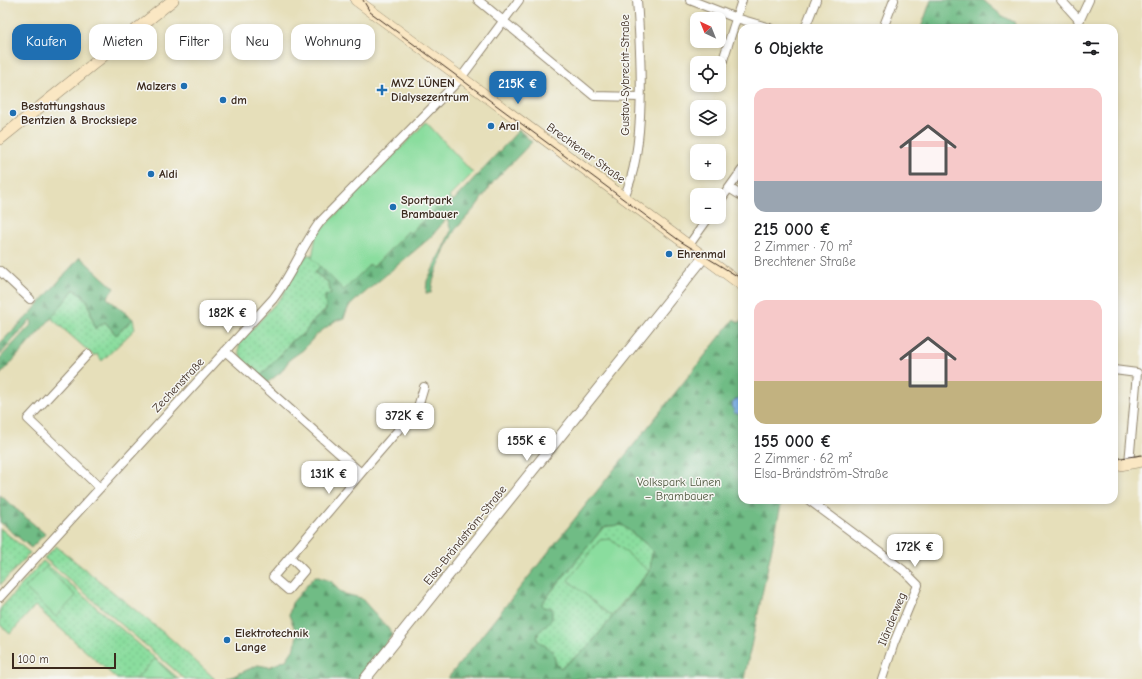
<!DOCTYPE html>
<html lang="de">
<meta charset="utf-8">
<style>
body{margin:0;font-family:"Comic Neue",sans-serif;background:#f6f6f6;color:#202124;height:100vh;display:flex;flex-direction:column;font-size:15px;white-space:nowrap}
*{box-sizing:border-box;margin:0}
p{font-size:13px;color:#757577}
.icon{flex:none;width:22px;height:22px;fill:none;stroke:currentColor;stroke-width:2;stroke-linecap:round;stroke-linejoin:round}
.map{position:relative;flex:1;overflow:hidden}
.side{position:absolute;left:738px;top:24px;width:380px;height:480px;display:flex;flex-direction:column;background:#fff;border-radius:12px;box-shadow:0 2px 6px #0003}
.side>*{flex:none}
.hud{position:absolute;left:12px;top:24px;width:380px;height:36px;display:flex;gap:8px}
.needle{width:26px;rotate:317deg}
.tools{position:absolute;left:690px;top:12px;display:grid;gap:8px}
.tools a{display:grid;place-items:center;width:36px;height:36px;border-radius:8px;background:#fff;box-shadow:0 2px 6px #0003;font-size:20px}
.scale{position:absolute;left:12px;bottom:10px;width:104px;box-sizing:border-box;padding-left:4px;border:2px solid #3b2a1e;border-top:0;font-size:11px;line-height:14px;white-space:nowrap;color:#3b2a1e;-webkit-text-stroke:3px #f6f6f2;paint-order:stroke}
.price{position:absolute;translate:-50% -34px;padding:0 9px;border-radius:8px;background:#fff;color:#222;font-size:13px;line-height:26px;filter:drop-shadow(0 1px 2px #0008)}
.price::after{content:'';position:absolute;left:50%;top:24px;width:12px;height:9px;margin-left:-6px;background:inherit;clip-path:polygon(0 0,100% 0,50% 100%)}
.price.active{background:#1f6fb2;color:#fff}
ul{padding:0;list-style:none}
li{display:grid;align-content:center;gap:8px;height:212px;padding:0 16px}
li span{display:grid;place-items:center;height:124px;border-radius:12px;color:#555}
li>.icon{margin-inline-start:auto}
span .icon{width:72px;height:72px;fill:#fffc;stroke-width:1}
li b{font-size:17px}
h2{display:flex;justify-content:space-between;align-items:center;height:48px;padding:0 16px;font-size:17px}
.chip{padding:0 14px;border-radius:12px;background:#fff;box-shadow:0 2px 6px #0003;font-size:14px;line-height:36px}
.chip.active{background:#1f6fb2;color:#fff}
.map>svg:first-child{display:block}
.grass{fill:url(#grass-dots);stroke:#62845e}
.forest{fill:url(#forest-firs);stroke:#557352;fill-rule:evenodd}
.park{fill:#8add9e;stroke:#62845e}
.water{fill:#7ab0e8;stroke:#5a6d83}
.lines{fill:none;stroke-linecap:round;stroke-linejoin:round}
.minor-casing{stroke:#90846c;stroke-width:10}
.tertiary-casing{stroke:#90846c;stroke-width:12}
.secondary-casing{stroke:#90846c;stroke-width:12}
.minor{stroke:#fff;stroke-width:8}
.tertiary{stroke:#fff;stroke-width:10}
.secondary{stroke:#fae7c3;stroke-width:11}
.tram{stroke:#3b2a1e;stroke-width:1}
.poi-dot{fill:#1f6fb2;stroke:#f6f6f2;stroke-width:1.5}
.labels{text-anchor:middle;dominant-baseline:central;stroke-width:3;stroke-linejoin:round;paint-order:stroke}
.street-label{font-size:12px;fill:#3b2a1e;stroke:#f6f6f2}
.poi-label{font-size:12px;font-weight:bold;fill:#3b2a1e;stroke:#f6f6f2;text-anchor:start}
.park-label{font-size:12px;fill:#4f573e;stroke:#f6f6f2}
</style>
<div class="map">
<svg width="1142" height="679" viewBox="0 0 1142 679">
<defs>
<pattern id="grass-dots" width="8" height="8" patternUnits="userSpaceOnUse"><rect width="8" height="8" fill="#8add9e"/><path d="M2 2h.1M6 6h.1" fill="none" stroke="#78be88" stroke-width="1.8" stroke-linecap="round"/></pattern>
<pattern id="forest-firs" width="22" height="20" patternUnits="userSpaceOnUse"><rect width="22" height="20" fill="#6fbc85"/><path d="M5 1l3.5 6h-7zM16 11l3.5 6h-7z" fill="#5c996c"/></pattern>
</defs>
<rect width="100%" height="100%" fill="#f6f6f2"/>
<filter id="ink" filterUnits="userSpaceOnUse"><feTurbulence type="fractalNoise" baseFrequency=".025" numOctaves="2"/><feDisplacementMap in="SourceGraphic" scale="8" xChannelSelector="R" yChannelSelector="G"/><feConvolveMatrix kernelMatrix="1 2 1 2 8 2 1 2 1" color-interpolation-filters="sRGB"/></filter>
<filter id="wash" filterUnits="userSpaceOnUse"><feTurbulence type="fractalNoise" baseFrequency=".012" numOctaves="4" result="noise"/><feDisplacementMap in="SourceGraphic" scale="16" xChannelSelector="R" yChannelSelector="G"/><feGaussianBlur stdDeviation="0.9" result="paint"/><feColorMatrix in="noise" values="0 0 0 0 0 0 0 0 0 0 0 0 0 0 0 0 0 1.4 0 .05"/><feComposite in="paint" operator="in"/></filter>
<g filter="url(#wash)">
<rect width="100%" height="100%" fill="#e6dfba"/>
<path class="grass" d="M306,255H312V258L320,266L315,273L328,282L331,293L325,296L326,310L313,321L304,334L291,341L284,351L260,377C250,367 235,358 240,343L282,296Z
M74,289L88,301L93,321L105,322L116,335L133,319L135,329L102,361L96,354L94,356L51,318Z
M622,525L646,544L652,551L650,571L587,648L561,668L556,664L552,651L537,641L542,603L602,529L608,526Z
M0,528L30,553L0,585Z
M56,546L170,638L215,679H185L44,558Z
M43,561L179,679H117L35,606L10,634L0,625V609Z"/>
<path class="forest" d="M931,0H983L1001,15L1014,22L1016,28H921Z
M519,130L532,142L494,181L475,208L455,230L445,248L433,281L431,293H426L427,281L451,231L447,218L431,237L349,306L344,318L335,321L316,335L303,350L290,359L281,372L267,383L260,377L284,351L291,341L304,334L313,321L326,310L325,296L331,293L328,282L315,273L320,266L344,290L370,264L373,267L408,231L411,233L436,207L440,211L451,200L453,201Z
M80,257L114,288L107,298L133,319L116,335L105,322L95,329L88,301L74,289L55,314L0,375V358L32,324L31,319L0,355V343L30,314Z
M734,319L739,323L742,319V500H782L744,679L448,678ZM622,525L646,544L652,551L650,571L587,648L561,668L556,664L553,651L537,640L538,633L552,619V608L543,607L542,603L602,529L608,526Z
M0,495L45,534L31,548L0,522Z
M315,576L331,581L341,593L361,598L393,634L357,679H227L258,665L269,667L286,660L295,647L297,634L289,615L292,603Z"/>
<path class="park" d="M426,122L473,173L449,197L451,200L440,211L436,208L410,233L408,231L373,267L370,264L344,290L312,258L316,235Z
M610,539L649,571L611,616L568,580L600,540Z
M46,567L76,596L56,617L25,588Z
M155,659L176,679H136Z"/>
<path class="water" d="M742,398V415L734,413L732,404L736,399Z"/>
</g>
<g filter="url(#ink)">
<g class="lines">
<g class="minor-casing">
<path id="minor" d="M478,0L594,96L640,97
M690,0L736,18L770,28
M1061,0L1079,20
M805,28L816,0
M883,28L894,0
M1076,28L1089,0
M719,73L742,0
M715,87V85
M729,188L742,196
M624,197C647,149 641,54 637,0
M719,202L742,170
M689,245L709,217
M0,271L30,299
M225,351L361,473L273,577L288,590L304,571L290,557
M88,354L28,419L100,488
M1114,370L1137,373L1129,463
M361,473L418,407L424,387
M809,500L903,570L918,585L894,643L882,679
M0,597L273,299C292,275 302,246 320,222L460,79L519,0"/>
</g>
<g class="tertiary-casing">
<path id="tertiary" d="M365,679L704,257"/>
</g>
<g class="secondary-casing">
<path id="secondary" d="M356,0L742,285
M0,139L173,0
M1114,466L1142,461"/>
</g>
<use href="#minor" class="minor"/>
<use href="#tertiary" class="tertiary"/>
<use href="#secondary" class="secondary"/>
<path class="tram" d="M363,0L370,12L381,20L680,241L742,279
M1114,459L1142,455"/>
</g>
</g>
<g class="poi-dot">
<circle cx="184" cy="86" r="4"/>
<path d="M380 84h4v4h4v4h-4v4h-4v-4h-4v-4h4z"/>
<circle cx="223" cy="100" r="4"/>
<circle cx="13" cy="113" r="4"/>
<circle cx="491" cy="126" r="4"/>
<circle cx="151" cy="174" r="4"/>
<circle cx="393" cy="207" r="4"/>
<circle cx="669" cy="254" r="4"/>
<circle cx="227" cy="640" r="4"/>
</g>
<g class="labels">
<g class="street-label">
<text transform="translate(625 75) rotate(-90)">Gustav-Sybrecht-Straße</text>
<text transform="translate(586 153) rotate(36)">Brechtener Straße</text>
<text transform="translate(178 385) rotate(-47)">Zechenstraße</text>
<text transform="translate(465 535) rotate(-51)">Elsa-Brändström-Straße</text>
<text transform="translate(892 619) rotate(-68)">Iländerweg</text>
</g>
<g class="poi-label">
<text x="391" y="83">MVZ LÜNEN<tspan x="391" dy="14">Dialysezentrum</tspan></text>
<text x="176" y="86" text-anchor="end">Malzers</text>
<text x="231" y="100">dm</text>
<text x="21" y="106">Bestattungshaus<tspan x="21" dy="14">Bentzien &amp; Brocksiepe</tspan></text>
<text x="499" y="126">Aral</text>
<text x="159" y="174">Aldi</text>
<text x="401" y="200">Sportpark<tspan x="401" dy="14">Brambauer</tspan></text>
<text x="677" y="254">Ehrenmal</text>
<text x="235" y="633">Elektrotechnik<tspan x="235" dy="14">Lange</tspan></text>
</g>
<g class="park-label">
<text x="679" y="482">Volkspark Lünen<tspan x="679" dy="14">– Brambauer</tspan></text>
</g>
</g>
</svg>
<div class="tools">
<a><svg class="needle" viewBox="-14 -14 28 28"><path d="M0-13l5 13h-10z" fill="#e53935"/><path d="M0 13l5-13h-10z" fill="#757577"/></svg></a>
<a><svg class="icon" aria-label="locate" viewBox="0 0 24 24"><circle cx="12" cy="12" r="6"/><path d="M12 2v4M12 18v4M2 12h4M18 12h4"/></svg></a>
<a><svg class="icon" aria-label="layers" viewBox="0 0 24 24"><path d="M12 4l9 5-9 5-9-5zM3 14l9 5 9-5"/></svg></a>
<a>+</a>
<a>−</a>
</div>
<div class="scale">100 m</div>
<b class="price active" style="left:518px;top:105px">215K €</b>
<b class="price" style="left:228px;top:334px">182K €</b>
<b class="price" style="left:405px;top:437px">372K €</b>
<b class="price" style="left:527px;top:462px">155K €</b>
<b class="price" style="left:329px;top:495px">131K €</b>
<b class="price" style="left:915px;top:568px">172K €</b>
<div class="hud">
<a class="chip active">Kaufen</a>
<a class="chip">Mieten</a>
<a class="chip">Filter</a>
<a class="chip">Neu</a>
<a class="chip">Wohnung</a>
</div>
<section class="side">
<h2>6 Objekte<svg class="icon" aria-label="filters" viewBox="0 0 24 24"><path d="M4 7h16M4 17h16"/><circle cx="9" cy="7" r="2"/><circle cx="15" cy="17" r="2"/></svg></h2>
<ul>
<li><span style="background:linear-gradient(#f6c9c9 75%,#9aa5b1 0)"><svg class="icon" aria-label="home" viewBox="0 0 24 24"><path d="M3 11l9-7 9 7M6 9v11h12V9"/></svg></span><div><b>215 000 €</b><p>2 Zimmer · 70 m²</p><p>Brechtener Straße</p></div></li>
<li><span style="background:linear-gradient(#f6c9c9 65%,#c2b280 0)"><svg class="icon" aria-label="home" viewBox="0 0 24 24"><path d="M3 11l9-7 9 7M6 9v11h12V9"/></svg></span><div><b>155 000 €</b><p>2 Zimmer · 62 m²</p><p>Elsa-Brändström-Straße</p></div></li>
</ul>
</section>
</div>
